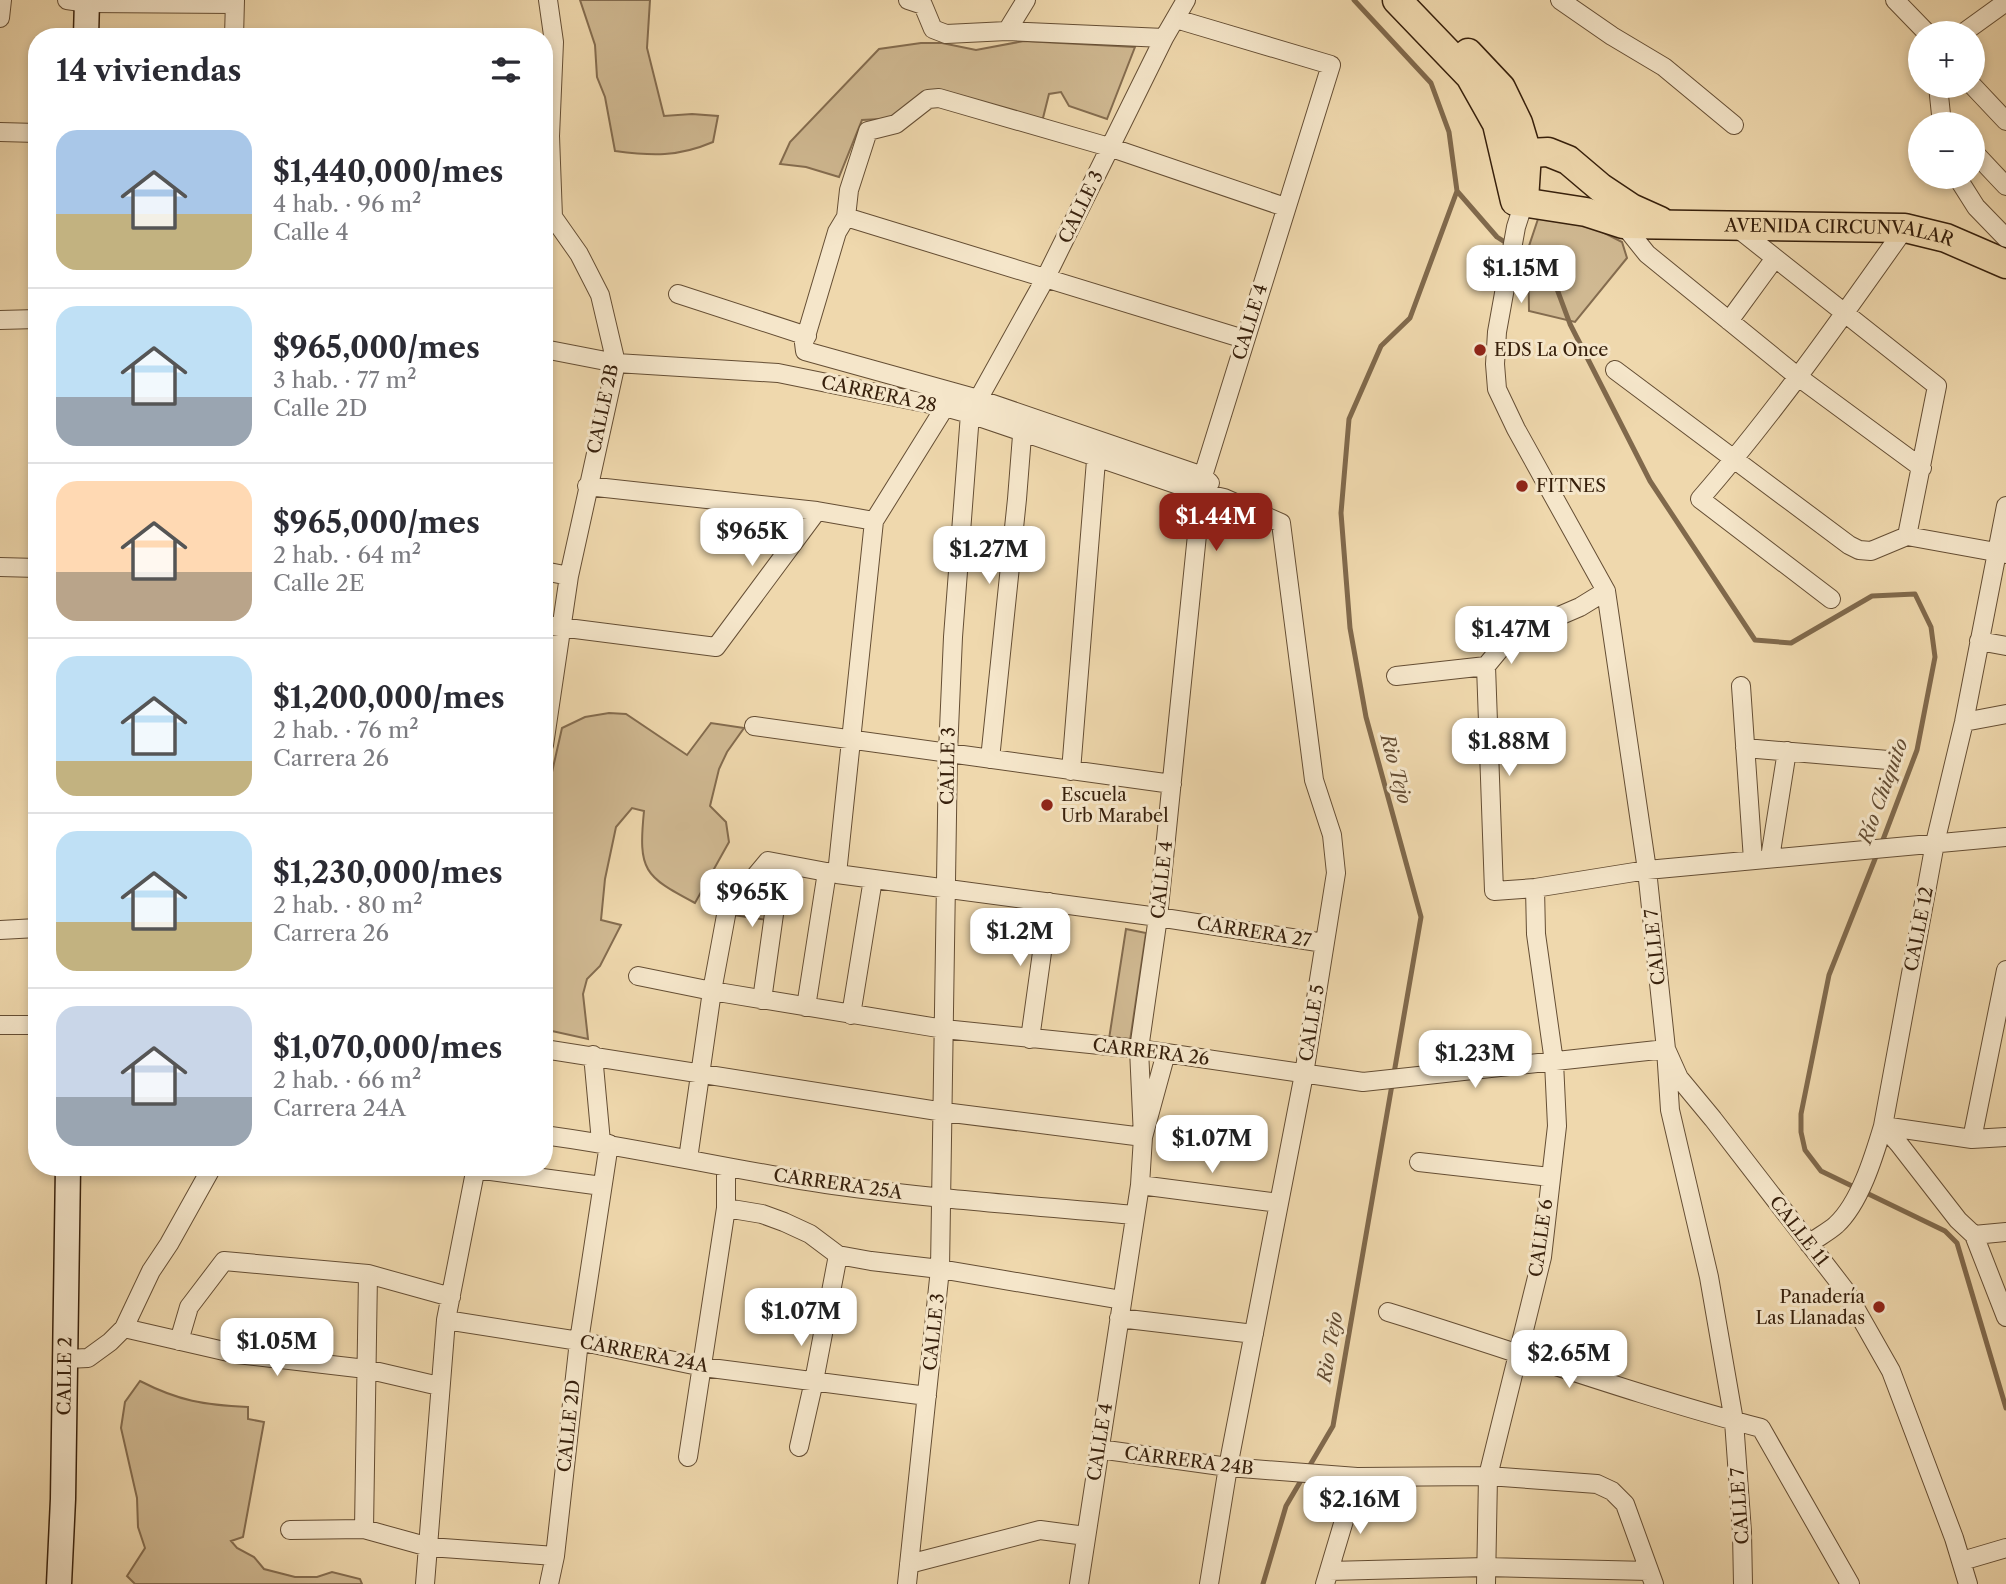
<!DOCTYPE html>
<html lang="es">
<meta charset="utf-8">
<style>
body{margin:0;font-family:"Libre Caslon Text",serif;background:#f7f7f7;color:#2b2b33;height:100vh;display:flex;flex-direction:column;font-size:26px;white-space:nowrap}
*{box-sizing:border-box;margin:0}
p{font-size:23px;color:#7c7c81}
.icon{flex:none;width:38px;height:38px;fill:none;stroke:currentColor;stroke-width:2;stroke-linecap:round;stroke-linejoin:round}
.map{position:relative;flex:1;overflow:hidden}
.sheet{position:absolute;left:28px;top:28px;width:525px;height:1148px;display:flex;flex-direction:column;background:#fff;border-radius:28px;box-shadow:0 4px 10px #0003}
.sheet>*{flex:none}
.controls{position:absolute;left:1908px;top:21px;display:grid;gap:14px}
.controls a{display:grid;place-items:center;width:77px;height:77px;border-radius:50%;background:#fff;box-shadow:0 4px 10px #0003;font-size:35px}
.price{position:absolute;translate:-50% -60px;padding:0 16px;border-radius:14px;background:#fff;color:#222;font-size:23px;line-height:46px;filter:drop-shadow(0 2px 4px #0008)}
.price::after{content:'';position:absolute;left:50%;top:42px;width:21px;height:16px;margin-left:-10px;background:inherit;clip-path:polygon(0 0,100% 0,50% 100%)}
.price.active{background:#8f2418;color:#fff}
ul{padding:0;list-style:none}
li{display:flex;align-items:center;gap:21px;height:175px;padding:0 28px}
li+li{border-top:2px solid #e1e1e2}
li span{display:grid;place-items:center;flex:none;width:196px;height:140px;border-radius:21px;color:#555}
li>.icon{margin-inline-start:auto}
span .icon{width:84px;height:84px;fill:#fffc;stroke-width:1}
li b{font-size:30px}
h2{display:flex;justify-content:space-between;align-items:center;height:84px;padding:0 28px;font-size:30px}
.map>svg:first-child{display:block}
.green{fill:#d0b992;stroke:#846c4f;stroke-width:2}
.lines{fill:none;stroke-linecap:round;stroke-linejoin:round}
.stream{stroke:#80694c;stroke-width:5}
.street-casing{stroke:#654e34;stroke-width:20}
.secondary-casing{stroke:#37200c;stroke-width:27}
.primary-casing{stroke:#37200c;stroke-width:31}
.street{stroke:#f5e6ca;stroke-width:18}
.secondary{stroke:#f5e6ca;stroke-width:24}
.primary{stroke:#efd8ad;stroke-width:28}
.poi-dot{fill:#8f2418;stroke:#f5e6ca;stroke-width:2.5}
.labels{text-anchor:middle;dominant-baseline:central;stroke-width:6;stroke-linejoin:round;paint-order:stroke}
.street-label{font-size:18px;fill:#37200c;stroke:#f5e6ca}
.poi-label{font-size:18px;fill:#37200c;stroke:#f5e6ca;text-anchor:start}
.water-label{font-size:19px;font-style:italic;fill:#614a31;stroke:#f5e6ca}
</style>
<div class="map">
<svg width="2006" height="1584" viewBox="0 0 2006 1584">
<rect width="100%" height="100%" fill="#efd8ad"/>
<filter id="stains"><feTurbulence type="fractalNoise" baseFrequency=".00286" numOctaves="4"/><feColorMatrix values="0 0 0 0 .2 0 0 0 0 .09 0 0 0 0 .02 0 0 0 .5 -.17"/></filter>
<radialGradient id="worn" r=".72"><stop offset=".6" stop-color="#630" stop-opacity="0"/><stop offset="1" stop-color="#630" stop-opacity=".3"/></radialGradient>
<path class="green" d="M580,0H650L647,48L664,116L692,114L718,116L713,142C678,157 652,156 615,151L605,97L597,77L595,45Z
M1024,41L1135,47L1107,119L1069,106L1061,92L1049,94L1042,122L932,91L900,118L862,120L839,177L806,167L780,164L790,142L879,49L921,43H942L976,50Z
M1539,216L1583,222L1622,242L1627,258L1575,322L1529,311L1528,249Z
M609,713L626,714L687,755L711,723L744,728L727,752L719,769L710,806L726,822L729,842L695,903C644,876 638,871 644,811L632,808L616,827L605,879L601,920L621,925L600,966L587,979L583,994L588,1039L552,1031H544V821L550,781L562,728L585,717Z
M763,874L774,876L767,920L733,915Z
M1126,929L1146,933L1130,1041L1109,1039Z
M140,1381C179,1401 204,1405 248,1407V1419L264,1422L243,1537L231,1541L237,1548L254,1557L264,1569L295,1577H317L332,1572L360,1579L362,1584H135L127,1576L145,1548L138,1527L137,1498L121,1428L125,1402Z"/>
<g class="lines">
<path class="stream" d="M1457,191L1497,237L1508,244
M1516,249L1551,273L1570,324L1650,481L1755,640L1791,643L1872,596L1915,594L1931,627L1935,657L1917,750L1881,845
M1877,854L1829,975L1801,1114V1132L1805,1150L1821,1171L1945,1231L1957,1243L2006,1408
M1263,1584L1286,1506L1333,1426L1421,917L1366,717L1350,628L1341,513L1349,419L1381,346L1410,318L1457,191L1449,132L1431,83L1354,0"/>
<g class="street-casing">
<path id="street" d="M67,0L87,3L235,4
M908,0L923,5L933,29L946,34L1007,31L1164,38
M1560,0L1612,36L1664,67L1734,125
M1895,0L1927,33
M0,18L2,0
M1007,31L1026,0
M1963,33L2006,2
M234,37L235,0
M1972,85L2006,121
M1938,86L1942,124
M0,132L37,133
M1972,150L2006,186
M1957,177L1976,207L2006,238
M1524,202L1516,227L1497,332L1495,364L1497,389L1516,429L1606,591L1647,870L1666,1049L1670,1110L1709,1277L1734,1421L1742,1532L1743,1584
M846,217L1244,339
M1623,224L1647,254L1797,376L1922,468
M1736,227L1937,386L1907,536
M678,294L807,336
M0,320L37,319
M1729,321L1775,258
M544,349L616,363L778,373L945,407L970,414L1202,493L1224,498L1281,523L1314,780L1332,835L1336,873L1304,1074L1228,1467L1209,1584
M1615,370L1849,545L1859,550L1871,551L1907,536L2006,554
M1210,483L1203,476L978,399L805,351L804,343L837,232L846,217L849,190L868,131L896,124L928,99L939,98L1109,147L1285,207
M587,486L817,511L874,521
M2006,506L1964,722L1935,843L1883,1126L1899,1144L1958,1220L1974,1235L2006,1317
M0,567L37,568
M544,571L569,576
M1831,599L1700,499C1774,414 1840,320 1905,228
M544,625L716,647L817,511
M1979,641L2006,646
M1486,666L1494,891L1535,888L1647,870L2006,837
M1396,676L1486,666L1510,637L1580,607L1606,591
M1741,686L1753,860
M1964,722L2006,714
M754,726L1172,784
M544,745L569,576L616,363L600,295L579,254L553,217L550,136L554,42L548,0
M1745,748L1888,760
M990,759L1017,499L1023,423
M1071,771L1097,448
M1770,858L1787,751
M837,874L874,521L945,407
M0,930L37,928
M638,976L712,991L944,1029L1139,1049L1363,1082L1666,1049L1679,1078L1713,1119L1845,1290L1891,1371L1954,1538L1968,1584
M762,1000L781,864
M806,1007L827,872
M851,1015L873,879
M0,1025H37
M1030,1039L1049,902
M544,1049L944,1112L1143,1137L1166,1053
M593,1055L601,1142
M544,1135C641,1148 736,1171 833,1185C933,1199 1034,1206 1135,1215
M1972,1139L2006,970
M688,1159L712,991L727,910L768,861L837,874L1158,917L1324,943
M1419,1162L1550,1177
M476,1169L602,1186
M1140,1185L1279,1203
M726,1208L762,1214L784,1222L810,1234L838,1255L871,1261L940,1269L1122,1300
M1974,1235L2006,1232
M1809,1244C1818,1237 1828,1232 1836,1225C1860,1203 1874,1156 1883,1126L1972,1139L2006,1137
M1388,1312C1512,1350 1635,1395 1761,1428L1850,1584
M1119,1318L1254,1334
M446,1320L579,1341L703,1367L927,1396
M124,1328L237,1354L366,1369L439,1386
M179,1341L189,1307L224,1261L368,1274L451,1297
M66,1359L88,1358L110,1342L124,1328L151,1271L169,1244L212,1167
M799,1447L814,1381L838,1255
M1099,1449L1228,1467L1357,1477L1488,1476L1597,1484L1612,1491L1625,1504L1654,1584
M688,1457L726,1208V1168
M364,1529L368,1274
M290,1530L364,1529L429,1547L555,1556
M1962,1561L2006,1548
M909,1564L1040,1530L1086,1536
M1329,1571L1486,1567L1649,1571
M425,1584L446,1320L476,1167
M549,1584L555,1556L579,1341L609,1144
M907,1584L940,1269L948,752L953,637L970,414L1045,279L1164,38L1186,0
M1079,1584L1140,1185L1143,1137L1139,1049L1158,917L1203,476L1331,65L1176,19
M1325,1584L1357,1477
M1486,1584L1488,1476L1542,1257L1557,1126L1554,1062L1536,934L1535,888"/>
</g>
<g class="secondary-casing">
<g id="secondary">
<path d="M86,37L87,0"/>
<path id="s1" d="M59,1584L63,1499L68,1167"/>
</g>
</g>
<g class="primary-casing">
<g id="primary">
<path id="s2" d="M1397,0L1470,76L1497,124L1515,201L1586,212L1623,224L1905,228L1946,238L2006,264"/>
<path d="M1468,53L1501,88L1518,123L1527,153L1524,200"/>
<path d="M1508,154L1548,152L1568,160L1601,188L1631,208L1660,221"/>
</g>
</g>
<use href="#street" class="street"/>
<use href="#secondary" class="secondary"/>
<use href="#primary" class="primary"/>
</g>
<g class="poi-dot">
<circle cx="1480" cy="350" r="7"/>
<circle cx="1522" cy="486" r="7"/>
<circle cx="1047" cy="805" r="7"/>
<circle cx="1879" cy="1307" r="7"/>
</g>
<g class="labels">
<g class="street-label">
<text transform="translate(1081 207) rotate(-64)">CALLE 3</text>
<text stroke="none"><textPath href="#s2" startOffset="567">AVENIDA CIRCUNVALAR</textPath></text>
<text transform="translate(1250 322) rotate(-73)">CALLE 4</text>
<text transform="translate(879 394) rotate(12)">CARRERA 28</text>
<text transform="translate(603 409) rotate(-78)">CALLE 2B</text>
<text transform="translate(948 766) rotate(-89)">CALLE 3</text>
<text transform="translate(1162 880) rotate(-84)">CALLE 4</text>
<text transform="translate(1919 929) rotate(-79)">CALLE 12</text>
<text transform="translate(1254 932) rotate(9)">CARRERA 27</text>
<text transform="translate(1655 947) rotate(-96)">CALLE 7</text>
<text transform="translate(1312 1023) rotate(-81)">CALLE 5</text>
<text transform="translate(1151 1052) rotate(7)">CARRERA 26</text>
<text transform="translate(838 1184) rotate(8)">CARRERA 25A</text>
<text transform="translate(1799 1231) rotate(52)">CALLE 11</text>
<text transform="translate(1541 1238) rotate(-82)">CALLE 6</text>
<text transform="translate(934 1332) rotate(-84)">CALLE 3</text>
<text transform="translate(644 1354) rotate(11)">CARRERA 24A</text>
<text stroke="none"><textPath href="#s1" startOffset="208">CALLE 2</textPath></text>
<text transform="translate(569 1426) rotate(-84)">CALLE 2D</text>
<text transform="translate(1100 1442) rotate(-81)">CALLE 4</text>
<text transform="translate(1189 1461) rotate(7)">CARRERA 24B</text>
<text transform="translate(1740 1506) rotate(-94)">CALLE 7</text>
</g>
<g class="poi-label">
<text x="1494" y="350">EDS La Once</text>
<text x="1536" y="486">FITNES</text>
<text x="1061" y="795">Escuela<tspan x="1061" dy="21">Urb Marabel</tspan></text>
<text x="1865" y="1297" text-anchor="end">Panadería<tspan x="1865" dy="21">Las Llanadas</tspan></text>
</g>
<g class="water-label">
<text transform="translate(1396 769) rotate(75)">Rio Tejo</text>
<text transform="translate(1883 791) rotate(-70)">Río Chiquito</text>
<text transform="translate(1330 1347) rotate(-80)">Rio Tejo</text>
</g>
</g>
<rect width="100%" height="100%" filter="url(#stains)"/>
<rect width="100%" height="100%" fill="url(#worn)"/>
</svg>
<div class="controls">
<a>+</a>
<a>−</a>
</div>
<b class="price" style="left:1521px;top:305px">$1.15M</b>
<b class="price active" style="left:1216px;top:553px">$1.44M</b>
<b class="price" style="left:752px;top:568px">$965K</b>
<b class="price" style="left:989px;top:586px">$1.27M</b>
<b class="price" style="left:1511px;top:666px">$1.47M</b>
<b class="price" style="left:1509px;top:778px">$1.88M</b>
<b class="price" style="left:752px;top:929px">$965K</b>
<b class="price" style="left:1020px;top:968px">$1.2M</b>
<b class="price" style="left:1475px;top:1090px">$1.23M</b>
<b class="price" style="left:1212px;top:1175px">$1.07M</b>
<b class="price" style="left:801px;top:1348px">$1.07M</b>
<b class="price" style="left:277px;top:1378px">$1.05M</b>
<b class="price" style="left:1569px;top:1390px">$2.65M</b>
<b class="price" style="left:1360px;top:1536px">$2.16M</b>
<section class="sheet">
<h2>14 viviendas<svg class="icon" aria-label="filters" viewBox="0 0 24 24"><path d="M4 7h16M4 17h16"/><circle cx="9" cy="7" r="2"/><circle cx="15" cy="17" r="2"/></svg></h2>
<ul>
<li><span style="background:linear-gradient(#a9c7e8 60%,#c2b280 0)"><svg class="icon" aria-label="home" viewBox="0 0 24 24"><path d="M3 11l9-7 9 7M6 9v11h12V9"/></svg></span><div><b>$1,440,000/mes</b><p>4 hab. · 96 m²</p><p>Calle 4</p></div></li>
<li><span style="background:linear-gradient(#bfe0f5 65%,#9aa5b1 0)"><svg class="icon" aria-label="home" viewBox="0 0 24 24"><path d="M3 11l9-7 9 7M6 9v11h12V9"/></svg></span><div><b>$965,000/mes</b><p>3 hab. · 77 m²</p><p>Calle 2D</p></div></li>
<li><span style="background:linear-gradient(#ffd9b3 65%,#b9a48a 0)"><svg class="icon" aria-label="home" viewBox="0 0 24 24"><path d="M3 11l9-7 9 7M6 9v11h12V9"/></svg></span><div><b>$965,000/mes</b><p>2 hab. · 64 m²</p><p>Calle 2E</p></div></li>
<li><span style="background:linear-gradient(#bfe0f5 75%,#c2b280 0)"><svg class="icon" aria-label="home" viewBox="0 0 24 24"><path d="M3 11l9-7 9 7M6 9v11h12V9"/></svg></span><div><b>$1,200,000/mes</b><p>2 hab. · 76 m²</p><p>Carrera 26</p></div></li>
<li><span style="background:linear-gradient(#bfe0f5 65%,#c2b280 0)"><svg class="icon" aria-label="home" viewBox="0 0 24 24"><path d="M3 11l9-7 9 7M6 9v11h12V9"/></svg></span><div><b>$1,230,000/mes</b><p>2 hab. · 80 m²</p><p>Carrera 26</p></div></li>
<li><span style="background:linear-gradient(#c9d6e8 65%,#9aa5b1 0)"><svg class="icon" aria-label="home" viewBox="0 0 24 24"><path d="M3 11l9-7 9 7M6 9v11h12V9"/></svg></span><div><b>$1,070,000/mes</b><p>2 hab. · 66 m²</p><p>Carrera 24A</p></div></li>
</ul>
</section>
</div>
